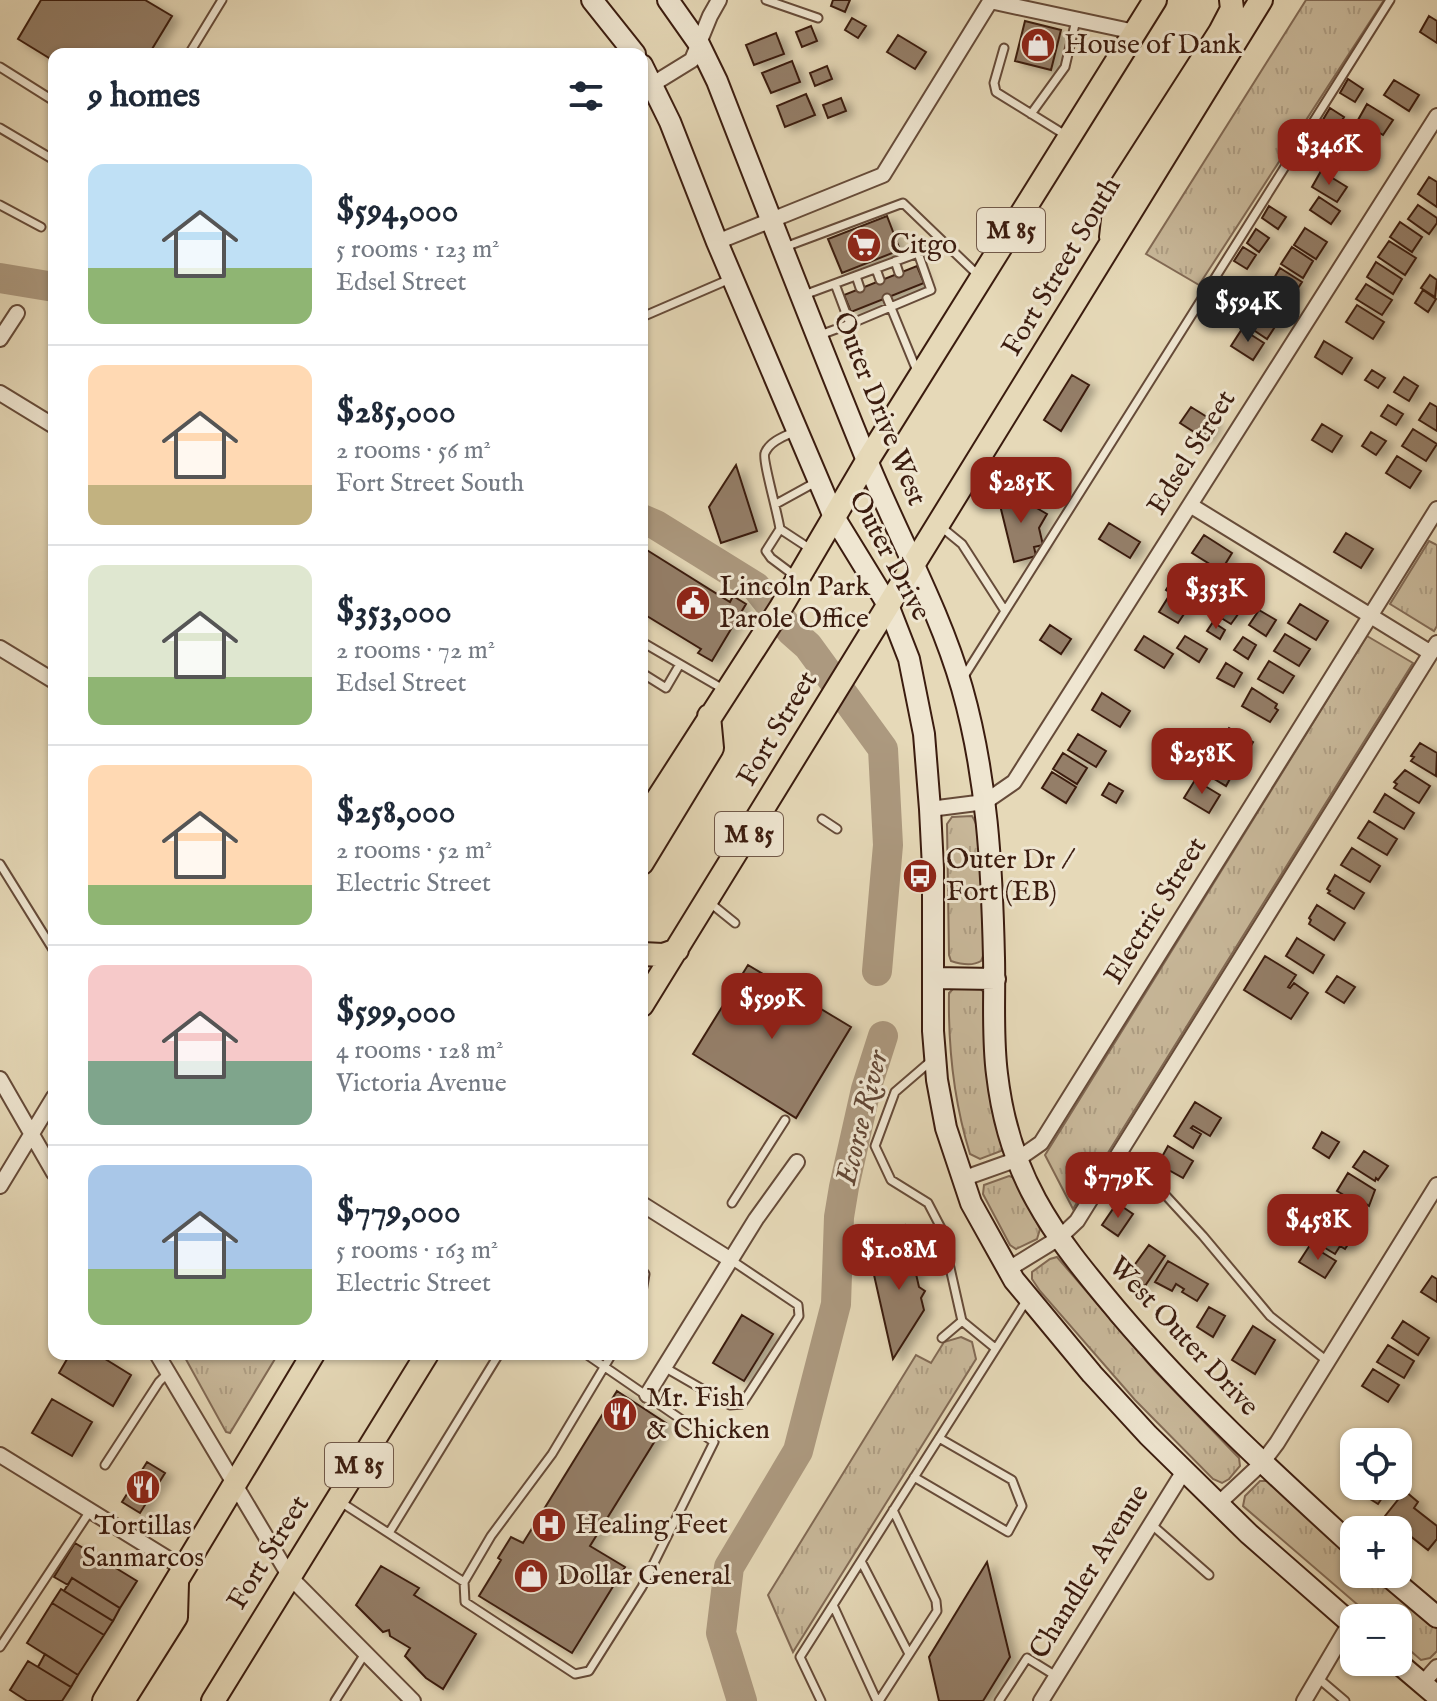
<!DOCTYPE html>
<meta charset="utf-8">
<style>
body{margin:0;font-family:"IM FELL English",serif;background:#f2f2f3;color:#1f2937;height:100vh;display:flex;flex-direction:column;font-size:30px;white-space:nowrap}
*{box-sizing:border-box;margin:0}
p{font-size:26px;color:#747a83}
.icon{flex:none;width:44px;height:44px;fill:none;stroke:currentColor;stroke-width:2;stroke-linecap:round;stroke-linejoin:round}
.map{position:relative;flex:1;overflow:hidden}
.sheet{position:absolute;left:48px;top:48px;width:600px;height:1312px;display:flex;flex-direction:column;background:#fff;border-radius:16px;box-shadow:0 2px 6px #0004}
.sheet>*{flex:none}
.tools{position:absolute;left:1340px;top:1428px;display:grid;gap:16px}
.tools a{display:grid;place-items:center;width:72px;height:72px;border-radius:16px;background:#fff;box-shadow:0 2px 6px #0004;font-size:40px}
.price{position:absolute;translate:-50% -68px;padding:0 18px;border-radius:16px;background:#8f2418;color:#fff;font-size:26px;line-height:52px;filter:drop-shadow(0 2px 4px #0008)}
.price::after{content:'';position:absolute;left:50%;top:48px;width:24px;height:18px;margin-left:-12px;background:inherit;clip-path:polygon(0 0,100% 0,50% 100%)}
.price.current{background:#222;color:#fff}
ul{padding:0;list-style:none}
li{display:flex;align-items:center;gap:24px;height:200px;padding:0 40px}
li+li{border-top:2px solid #e0e1e3}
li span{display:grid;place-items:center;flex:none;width:224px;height:160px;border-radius:16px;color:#555}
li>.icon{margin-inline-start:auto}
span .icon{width:96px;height:96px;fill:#fffc;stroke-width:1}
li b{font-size:34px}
h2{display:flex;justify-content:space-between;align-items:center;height:96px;padding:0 40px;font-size:34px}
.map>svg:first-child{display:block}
.grass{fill:url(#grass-tufts);stroke:#826a55;stroke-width:2}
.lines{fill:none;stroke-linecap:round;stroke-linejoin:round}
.river{stroke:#ac997f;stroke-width:30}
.building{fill:#947e67;stroke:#3b1c0f;stroke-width:2;filter:url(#shadow)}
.service-casing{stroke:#664b39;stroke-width:11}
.minor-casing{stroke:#664b39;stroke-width:18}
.secondary-casing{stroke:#3b1c0f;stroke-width:24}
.primary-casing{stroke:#3b1c0f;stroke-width:26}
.service{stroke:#efe6d1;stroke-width:7}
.minor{stroke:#efe6d1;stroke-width:14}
.secondary{stroke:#efe6d1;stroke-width:20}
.primary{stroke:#e6d9b8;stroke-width:22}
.labels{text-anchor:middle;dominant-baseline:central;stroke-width:6;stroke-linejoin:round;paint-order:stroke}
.shield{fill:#efe6d1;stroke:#715949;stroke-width:2}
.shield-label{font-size:26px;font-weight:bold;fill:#3b1c0f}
.poi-label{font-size:28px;fill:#3b1c0f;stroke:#efe6d1;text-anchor:start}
.street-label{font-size:28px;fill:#3b1c0f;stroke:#efe6d1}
.water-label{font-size:30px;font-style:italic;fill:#634836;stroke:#efe6d1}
</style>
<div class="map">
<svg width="1437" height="1701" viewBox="0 0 1437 1701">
<defs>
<pattern id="grass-tufts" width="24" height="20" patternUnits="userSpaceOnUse" patternTransform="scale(2)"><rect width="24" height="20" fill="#c9b99b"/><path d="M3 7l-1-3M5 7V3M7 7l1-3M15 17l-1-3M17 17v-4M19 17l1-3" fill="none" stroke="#ae9e84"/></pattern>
<filter id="shadow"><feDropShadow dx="7" dy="4" stdDeviation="4" flood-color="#0004"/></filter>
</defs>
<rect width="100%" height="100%" fill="#e6d9b8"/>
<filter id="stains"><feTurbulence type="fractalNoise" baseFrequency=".0025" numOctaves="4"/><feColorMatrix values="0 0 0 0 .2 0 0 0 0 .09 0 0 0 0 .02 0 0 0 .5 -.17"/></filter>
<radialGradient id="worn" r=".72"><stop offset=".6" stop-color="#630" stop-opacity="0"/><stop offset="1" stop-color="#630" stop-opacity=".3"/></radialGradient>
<path class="grass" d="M1306,0H1384L1199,285L1146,254Z
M1429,541L1437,545V626L1434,631L1390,604Z
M1367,636L1413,663L1073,1209L1045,1155Z
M972,816C988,839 983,925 983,956L981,961C973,966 960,964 951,961L949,955L947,824L952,817Z
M954,988H980L984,993L1003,1147L1001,1151L980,1159L970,1154C954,1102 948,1048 949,993Z
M1009,1176L1015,1178L1040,1229L1037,1239L1016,1249L1010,1245L983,1194L984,1185Z
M1057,1257L1155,1371L1239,1458L1240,1466L1229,1479L1222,1483L1213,1479L1135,1400L1040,1291L1032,1279V1272L1050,1259Z
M961,1337L972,1342L976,1359L793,1652L768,1595L916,1355L931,1363L944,1342Z
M183,1354H278L230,1433L226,1432Z
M1260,1481H1267L1354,1556V1574H1374L1437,1629V1651L1430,1658L1421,1660L1398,1640V1618H1373L1243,1506L1245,1496Z"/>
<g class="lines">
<path class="river" d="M0,278L54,287
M642,519L656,525L756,587L791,631L808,646L883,749L888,845L877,971
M742,1701L721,1633L729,1567L798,1451L836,1304L839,1217L844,1187L866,1089L883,1036"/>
</g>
<path class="building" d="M41,0H145L172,16L149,54H54V61L18,39Z
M833,0H850L845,12L831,6Z
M1429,16L1437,21V43L1420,32Z
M852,18L866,26L858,38L845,30Z
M1025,21L1061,30L1051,70L1015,61Z
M811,26L817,41L802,47L796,32Z
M776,33L784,54L754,65L746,45Z
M898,35L926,52L915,69L887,52Z
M792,61L800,82L771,93L762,73Z
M827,66L832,79L815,86L810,73Z
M1348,79L1363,89L1355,102L1340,93Z
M1394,80L1419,95L1409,111L1384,95Z
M806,94L815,115L785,127L777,106Z
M841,98L846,111L828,118L823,105Z
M1367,104L1393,120L1383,135L1358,120Z
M1330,108L1344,117L1335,132L1321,123Z
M1349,134L1375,149L1365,165L1340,149Z
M1307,144L1322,153L1313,168L1298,158Z
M1321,171L1347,187L1337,202L1312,187Z
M1429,177L1437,182V207L1418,194Z
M1319,197L1340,211L1331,224L1310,210Z
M1418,205L1437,218V223L1429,234L1408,219Z
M1269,206L1286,217L1278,229L1262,218Z
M887,216L900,250L842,273L828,239Z
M1400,222L1422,237L1412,252L1390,237Z
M1305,228L1327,242L1316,259L1294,245Z
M1256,229L1269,238L1259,252L1247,243Z
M1389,241L1416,258L1405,275L1378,257Z
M1243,247L1256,255L1247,269L1234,261Z
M1292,247L1313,261L1303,278L1281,264Z
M1376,262L1402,279L1393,294L1367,277Z
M917,266L924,283L851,312L844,295Z
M1280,268L1302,282L1291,299L1270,285Z
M1430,275L1437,280L1435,297L1421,288Z
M1366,284L1392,300L1382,315L1356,299Z
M1267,287L1288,301L1278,318L1256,304Z
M1423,290L1436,299L1428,312L1415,303Z
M1357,305L1384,322L1373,339L1346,322Z
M1256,308L1278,322L1267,339L1246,325Z
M1242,329L1264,343L1253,360L1231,346Z
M1324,341L1352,358L1342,374L1315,357Z
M1372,370L1385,378L1378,388L1365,380Z
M1072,375L1089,385L1061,431L1044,420Z
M1404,377L1418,386L1409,401L1394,392Z
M1430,403L1437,407V431L1419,420Z
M1388,405L1403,414L1396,425L1381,416Z
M1191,407L1215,422L1205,439L1180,423Z
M1322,424L1342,436L1332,452L1312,440Z
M1413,429L1437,444L1426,461L1402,446Z
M1371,432L1386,441L1376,455L1362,446Z
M1397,456L1421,471L1410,488L1386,473Z
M736,465L757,531L721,543L709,507Z
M1004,489L1047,514L1039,528L1043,545L1034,547L1036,556L1014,562L998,497Z
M1109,523L1140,542L1130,558L1099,539Z
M1346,533L1373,549L1361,568L1334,552Z
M1204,535L1232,553L1221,571L1192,553Z
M642,547L730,602L733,596L746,604L712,661L698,653L701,649L642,613Z
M1176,574L1207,593L1196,610L1166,590Z
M1169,596L1188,608L1178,623L1159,612Z
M1228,602L1241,610L1231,624L1218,616Z
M1300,604L1328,621L1316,640L1288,623Z
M1259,610L1276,620L1266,636L1249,625Z
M1213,622L1225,630L1220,639L1207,631Z
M1050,625L1071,639L1061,654L1040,640Z
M1285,634L1310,649L1299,666L1274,651Z
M1144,636L1173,654L1164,668L1135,650Z
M1185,636L1207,649L1199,662L1177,648Z
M1243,637L1256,645L1248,659L1234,650Z
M1269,661L1294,676L1283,693L1258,679Z
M1226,663L1242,673L1234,687L1217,678Z
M1252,688L1277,704L1275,708L1278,710L1270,722L1242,706Z
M1102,693L1130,711L1120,727L1092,710Z
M1229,728L1253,742L1243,760L1218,745Z
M1078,734L1106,751L1096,767L1068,750Z
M1420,743L1437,753L1436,776L1411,761L1414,757L1411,756Z
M1063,753L1087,768L1077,784L1053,769Z
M1211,753L1236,768L1226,786L1201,771Z
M1405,770L1430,786L1419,803L1394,788L1397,784L1394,782Z
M1052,772L1076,787L1066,803L1042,788Z
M1195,780L1220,795L1209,813L1184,798Z
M1109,783L1123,791L1116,803L1102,795Z
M1385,794L1414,813L1404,829L1374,812Z
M1369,821L1397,839L1387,855L1358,838Z
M1352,848L1380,866L1370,882L1341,865Z
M1335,875L1364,893L1354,909L1328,893L1330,891L1327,889Z
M1317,905L1345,923L1334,940L1309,924L1311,920L1309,918Z
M1297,938L1324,955L1313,973L1286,956Z
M1265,956L1296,975L1288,987L1290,988L1294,983L1308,993L1291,1019L1244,990Z
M748,965L851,1027L796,1118L693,1054Z
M1337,976L1355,987L1344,1003L1326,992Z
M1195,1102L1221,1118L1210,1136L1193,1126L1191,1128L1201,1134L1193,1148L1174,1136Z
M1322,1132L1339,1142L1329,1158L1313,1148Z
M1168,1146L1193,1161L1183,1178L1158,1164Z
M1364,1151L1388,1166L1378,1180L1376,1178L1375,1181L1353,1167Z
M1348,1173L1375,1190L1369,1206L1366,1204L1364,1207L1337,1191Z
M1335,1197L1361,1214L1351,1231L1331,1219L1337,1210L1330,1205Z
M1117,1203L1133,1214L1118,1236L1102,1225Z
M1318,1218L1351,1240L1345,1249L1340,1246L1335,1254L1307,1237Z
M905,1226L919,1287L925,1291L921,1298L924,1310L893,1359L874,1275Z
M1149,1245L1165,1256L1145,1286L1128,1274Z
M1310,1245L1336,1261L1325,1278L1299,1262Z
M1168,1261L1208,1284L1197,1301L1182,1292L1184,1289L1176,1284L1172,1291L1155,1282Z
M1432,1276L1437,1279V1302L1421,1292Z
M1209,1307L1225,1316L1213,1337L1197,1327Z
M742,1315L773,1334L744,1381L713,1363Z
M1403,1321L1429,1338L1418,1355L1392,1338Z
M1253,1326L1275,1340L1255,1374L1232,1360Z
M1388,1345L1414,1361L1404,1378L1377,1362Z
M70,1354H97L131,1375L113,1406L59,1373Z
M1373,1369L1399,1385L1388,1402L1362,1386Z
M617,1391L666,1423L590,1546L625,1567L572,1653L479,1596L501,1560L498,1558L511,1537L523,1543Z
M52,1399L92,1422L72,1456L32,1433Z
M1382,1430L1392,1437L1389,1442H1374Z
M1354,1451V1477L1342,1468Z
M147,1462L165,1473L140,1513L122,1502Z
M1367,1486H1390L1378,1504L1362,1494Z
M1405,1491L1418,1502L1414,1508L1437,1526V1539L1428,1550L1385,1516Z
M75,1543L137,1581L120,1608L72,1578L68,1585L54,1577Z
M987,1562L1010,1657L983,1701H939L929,1657Z
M381,1566L419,1588L414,1595L476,1634L443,1689L426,1678L405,1656L410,1648L390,1636L389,1630L383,1632L356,1605Z
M72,1578L120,1608L113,1621L64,1591Z
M61,1589L113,1621L104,1635L52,1603Z
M52,1603L104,1635L78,1675L27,1643Z
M45,1654L78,1675L71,1687L38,1667Z
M28,1661L71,1687L62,1701H27L10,1690Z"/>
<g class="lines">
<g class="service-casing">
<path id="service" d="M766,0L818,18
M1004,48L994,83L996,92L1067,136
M189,54L222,0
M0,67L54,101
M1031,114L1065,67L1076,20
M0,128L54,160
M0,205L41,227
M785,247L903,203L979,276
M895,261L899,273
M876,269L880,280
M856,276L860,288
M835,284L850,324L931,290L918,253
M804,295L945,243
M887,298L917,371
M642,317L730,279
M820,335L850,324
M776,504L816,482
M940,526L962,544L1005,611
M780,529C778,514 762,459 765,453C770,441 785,436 796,431
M795,576L771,558L766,551L780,529L812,550
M642,642L723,689
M642,673L666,688L680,664
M963,678L1390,0
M822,819L837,829
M0,864L54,951
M709,902L735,923
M931,1061L895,1092L875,1146L891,1180L928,1203L941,1228L962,1321L995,1348
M1119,1152L1135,1162L1203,1236L1270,1316L1327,1361
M732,1203L785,1120
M642,1270L645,1274L642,1292
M942,1338L962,1321
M664,1367L730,1405L742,1404L799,1316L798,1305L731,1260
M105,1465L159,1382L168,1373
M914,1477L1008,1532L1022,1506L1012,1480L939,1438
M339,1501L464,1582L491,1536L552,1454L612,1354
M1151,1524L1209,1575
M389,1533L499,1354
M861,1561L909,1654
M464,1582L465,1602L575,1674L589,1671L642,1587L714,1442L586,1354
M833,1605L877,1701
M0,1647L90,1511
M1318,1678L1345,1701
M335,1701L366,1652
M821,1701L800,1657L1028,1298
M879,1701L937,1611L936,1601L893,1510
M999,1701L1027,1658L1056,1676"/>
</g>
<g class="minor-casing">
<path id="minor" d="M990,1L1135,32
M653,84L692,60L710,16L719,0
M717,242L883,175L991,0
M0,339L17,313
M0,393L54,426
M1190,505L1431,653
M0,648L54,681
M930,809L985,802L1014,782L1437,116
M0,1079L54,1173
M962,1179L1018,1159L1041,1143L1437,509
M0,1186L54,1097
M642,1204L731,1260
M1007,1270L1059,1238L1077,1221L1437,643
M157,1354L290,1577L413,1701
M647,1395L756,1219L797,1162
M0,1455L183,1568
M1218,1504L1262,1463L1277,1443L1437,1185
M1422,1684L1437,1667
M1041,1701L1184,1471
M1304,1701L1350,1623"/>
</g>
<g class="secondary-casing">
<path id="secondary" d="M592,0L635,54
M668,0L699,44L717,81C766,207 815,333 866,458C897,535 939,608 962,688C987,776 992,867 994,958C995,997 992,1035 997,1074C1002,1117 1015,1162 1036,1200C1059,1242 1089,1277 1119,1313C1191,1398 1272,1472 1354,1547
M642,65L670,122L717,242L834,517L888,605L909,659L924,734L930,809L933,868V1031L937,1080L946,1128L971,1203L1014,1280L1092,1374L1148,1435L1249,1534L1354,1626
M934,978L995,979
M1386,1574L1437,1617
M1397,1662L1437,1696"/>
</g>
<g class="primary-casing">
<path id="primary" d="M1111,237L1116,194L1220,32L1232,9L1231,0
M642,823L780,609L867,461L1155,0
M642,863L712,748L709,716
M642,954L663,955L677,950
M642,1005L1261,0
M104,1701L313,1354
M123,1701L176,1617L177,1583
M213,1701L427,1354"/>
</g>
<use href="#service" class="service"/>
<use href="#minor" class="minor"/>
<use href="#secondary" class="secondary"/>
<use href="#primary" class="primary"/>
</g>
<defs>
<g id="shop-disc" transform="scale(1.8)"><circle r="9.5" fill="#8f2418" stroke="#efe6d1"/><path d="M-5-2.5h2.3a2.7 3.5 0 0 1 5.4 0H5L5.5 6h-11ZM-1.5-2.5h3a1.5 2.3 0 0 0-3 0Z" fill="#fff"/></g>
<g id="supermarket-disc" transform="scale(1.8)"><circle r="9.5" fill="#8f2418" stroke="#efe6d1"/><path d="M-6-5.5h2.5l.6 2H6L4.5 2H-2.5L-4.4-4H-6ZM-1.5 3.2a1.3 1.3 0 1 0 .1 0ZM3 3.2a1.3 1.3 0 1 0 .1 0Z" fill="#fff"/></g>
<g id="civic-disc" transform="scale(1.8)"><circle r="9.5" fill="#8f2418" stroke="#efe6d1"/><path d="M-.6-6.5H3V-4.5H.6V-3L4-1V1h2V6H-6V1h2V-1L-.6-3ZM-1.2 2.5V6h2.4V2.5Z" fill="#fff"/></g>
<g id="bus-disc" transform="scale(1.8)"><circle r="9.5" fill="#8f2418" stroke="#efe6d1"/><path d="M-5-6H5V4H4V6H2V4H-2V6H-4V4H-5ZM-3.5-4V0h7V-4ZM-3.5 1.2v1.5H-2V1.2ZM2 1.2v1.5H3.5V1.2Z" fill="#fff"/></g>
<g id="restaurant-disc" transform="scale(1.8)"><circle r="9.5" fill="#8f2418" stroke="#efe6d1"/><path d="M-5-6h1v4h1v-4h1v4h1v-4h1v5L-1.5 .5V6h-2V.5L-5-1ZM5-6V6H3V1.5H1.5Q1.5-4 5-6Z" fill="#fff"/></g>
<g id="hospital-disc" transform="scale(1.8)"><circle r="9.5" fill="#8f2418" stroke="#efe6d1"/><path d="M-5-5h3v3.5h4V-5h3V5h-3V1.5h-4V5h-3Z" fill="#fff"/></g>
</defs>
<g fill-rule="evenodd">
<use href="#shop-disc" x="1038" y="45"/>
<use href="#supermarket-disc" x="864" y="245"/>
<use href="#civic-disc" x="693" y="603"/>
<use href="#bus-disc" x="920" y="876"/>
<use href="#restaurant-disc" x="620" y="1414"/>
<use href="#restaurant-disc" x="143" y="1487"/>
<use href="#hospital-disc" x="549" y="1525"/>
<use href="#shop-disc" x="531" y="1576"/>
</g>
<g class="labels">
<g class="shield">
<rect x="977" y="208" width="68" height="44" rx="6"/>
<rect x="715" y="812" width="68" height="44" rx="6"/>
<rect x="325" y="1443" width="68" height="44" rx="6"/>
</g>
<g class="shield-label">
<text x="1011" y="230">M 85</text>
<text x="749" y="834">M 85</text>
<text x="359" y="1465">M 85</text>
</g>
<g class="poi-label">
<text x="1064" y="45">House of Dank</text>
<text x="890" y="245">Citgo</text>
<text x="719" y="587">Lincoln Park<tspan x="719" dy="32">Parole Office</tspan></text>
<text x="946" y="860">Outer Dr /<tspan x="946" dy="32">Fort (EB)</tspan></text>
<text x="646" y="1398">Mr. Fish<tspan x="646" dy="32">&amp; Chicken</tspan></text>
<text x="575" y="1525">Healing Feet</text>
<text x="143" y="1526" text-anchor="middle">Tortillas<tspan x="143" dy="32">Sanmarcos</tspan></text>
<text x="557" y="1576">Dollar General</text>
</g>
<g class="street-label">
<text transform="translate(1062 267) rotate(-59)">Fort Street South</text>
<text transform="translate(879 409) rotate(68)">Outer Drive West</text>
<text transform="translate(1192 453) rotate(-58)">Edsel Street</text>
<text transform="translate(889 556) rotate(62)">Outer Drive</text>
<text transform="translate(778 729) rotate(-59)">Fort Street</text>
<text transform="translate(1156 911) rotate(-58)">Electric Street</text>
<text transform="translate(1183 1337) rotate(47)">West Outer Drive</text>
<text transform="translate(269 1553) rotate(-58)">Fort Street</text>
<text transform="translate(1090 1572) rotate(-58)">Chandler Avenue</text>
</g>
<g class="water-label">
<text transform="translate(863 1118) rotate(-76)">Ecorse River</text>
</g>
</g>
<rect width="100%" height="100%" filter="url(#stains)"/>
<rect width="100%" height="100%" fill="url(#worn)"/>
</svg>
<div class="tools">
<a><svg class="icon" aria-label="locate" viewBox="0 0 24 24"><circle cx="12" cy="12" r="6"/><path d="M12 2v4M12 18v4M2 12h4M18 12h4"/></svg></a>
<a>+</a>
<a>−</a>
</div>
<b class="price" style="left:1329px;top:187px">$346K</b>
<b class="price current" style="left:1248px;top:344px">$594K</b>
<b class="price" style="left:1021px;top:525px">$285K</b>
<b class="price" style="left:1216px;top:631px">$353K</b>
<b class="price" style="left:1202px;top:796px">$258K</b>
<b class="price" style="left:772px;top:1041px">$599K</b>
<b class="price" style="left:1118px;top:1220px">$779K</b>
<b class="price" style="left:1318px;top:1262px">$458K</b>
<b class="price" style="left:899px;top:1292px">$1.08M</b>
<section class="sheet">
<h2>9 homes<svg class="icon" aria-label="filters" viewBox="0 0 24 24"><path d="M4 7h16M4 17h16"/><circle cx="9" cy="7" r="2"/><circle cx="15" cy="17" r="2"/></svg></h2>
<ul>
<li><span style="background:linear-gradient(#bfe0f5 65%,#8fb573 0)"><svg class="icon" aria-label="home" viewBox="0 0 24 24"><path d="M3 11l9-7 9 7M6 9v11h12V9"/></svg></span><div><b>$594,000</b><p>5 rooms · 123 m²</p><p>Edsel Street</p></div></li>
<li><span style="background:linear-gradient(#ffd9b3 75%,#c2b280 0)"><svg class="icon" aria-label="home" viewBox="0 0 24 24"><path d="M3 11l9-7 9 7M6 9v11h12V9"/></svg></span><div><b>$285,000</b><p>2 rooms · 56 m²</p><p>Fort Street South</p></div></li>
<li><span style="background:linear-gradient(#dfe7d0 70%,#8fb573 0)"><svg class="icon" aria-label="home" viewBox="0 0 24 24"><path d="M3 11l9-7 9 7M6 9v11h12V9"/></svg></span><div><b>$353,000</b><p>2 rooms · 72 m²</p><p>Edsel Street</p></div></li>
<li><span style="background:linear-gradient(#ffd9b3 75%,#8fb573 0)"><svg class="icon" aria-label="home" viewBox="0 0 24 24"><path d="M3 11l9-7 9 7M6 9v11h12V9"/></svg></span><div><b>$258,000</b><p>2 rooms · 52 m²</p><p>Electric Street</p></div></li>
<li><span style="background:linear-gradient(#f6c9c9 60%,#7fa58c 0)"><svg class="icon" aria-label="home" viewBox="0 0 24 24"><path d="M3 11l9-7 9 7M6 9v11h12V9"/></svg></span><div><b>$599,000</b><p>4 rooms · 128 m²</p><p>Victoria Avenue</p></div></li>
<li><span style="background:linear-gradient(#a9c7e8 65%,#8fb573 0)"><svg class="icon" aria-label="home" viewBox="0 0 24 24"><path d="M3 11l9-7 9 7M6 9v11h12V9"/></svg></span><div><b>$779,000</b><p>5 rooms · 163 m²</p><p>Electric Street</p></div></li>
</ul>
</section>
</div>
